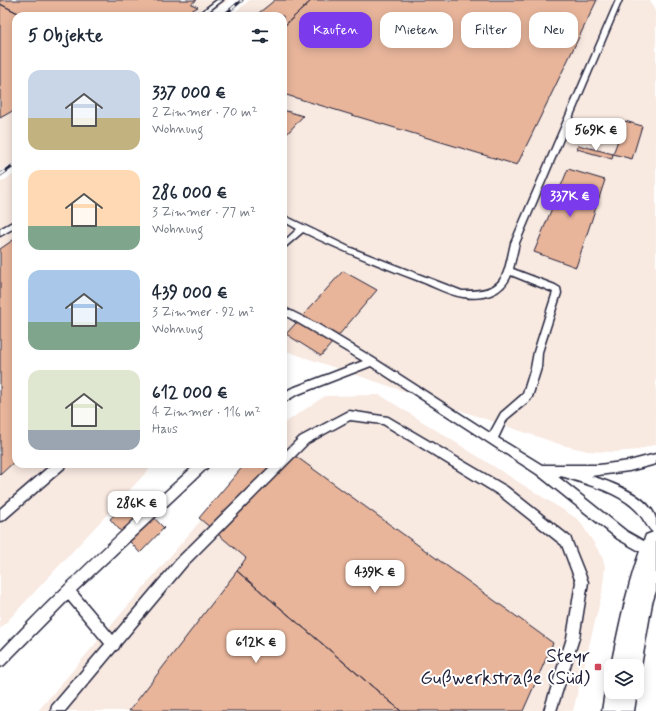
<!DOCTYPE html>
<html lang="de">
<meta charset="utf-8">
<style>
body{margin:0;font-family:Mynerve,sans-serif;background:#f6f6f7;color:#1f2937;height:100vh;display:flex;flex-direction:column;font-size:15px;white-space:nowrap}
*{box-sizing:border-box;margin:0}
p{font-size:13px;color:#747a83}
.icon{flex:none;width:22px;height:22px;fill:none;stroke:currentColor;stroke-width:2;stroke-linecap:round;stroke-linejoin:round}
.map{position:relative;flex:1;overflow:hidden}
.side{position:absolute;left:12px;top:12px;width:275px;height:456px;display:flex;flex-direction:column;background:#fff;border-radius:12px;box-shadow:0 2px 10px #0003}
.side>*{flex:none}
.hud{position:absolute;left:299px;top:12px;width:297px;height:36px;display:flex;gap:8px}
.fabs{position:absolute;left:604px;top:659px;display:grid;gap:8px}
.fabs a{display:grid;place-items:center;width:40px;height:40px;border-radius:8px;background:#fff;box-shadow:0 2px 10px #0003;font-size:20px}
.price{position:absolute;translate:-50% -34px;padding:0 9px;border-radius:8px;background:#fff;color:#222;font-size:13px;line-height:26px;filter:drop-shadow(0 1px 2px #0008)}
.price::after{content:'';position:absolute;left:50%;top:24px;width:12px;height:9px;margin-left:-6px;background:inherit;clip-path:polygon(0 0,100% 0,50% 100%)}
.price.active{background:#7c3aed;color:#fff}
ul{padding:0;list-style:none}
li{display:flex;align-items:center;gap:12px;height:100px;padding:0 16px}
li span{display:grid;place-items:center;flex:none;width:112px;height:80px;border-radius:12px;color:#555}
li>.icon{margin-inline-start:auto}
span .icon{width:48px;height:48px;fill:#fffc;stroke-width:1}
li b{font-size:17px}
h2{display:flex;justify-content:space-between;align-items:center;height:48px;padding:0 16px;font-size:17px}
.chip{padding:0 14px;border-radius:12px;background:#fff;box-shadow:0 2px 10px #0003;font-size:14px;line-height:36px}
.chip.active{background:#7c3aed;color:#fff}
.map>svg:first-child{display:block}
.built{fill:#f8e9e1}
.building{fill:#e8b59b;stroke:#22223b}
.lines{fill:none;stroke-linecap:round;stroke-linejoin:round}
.service-casing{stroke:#22223b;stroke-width:3}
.primary-casing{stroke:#22223b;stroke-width:3}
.service{fill:#fff;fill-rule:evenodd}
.primary{fill:#fff;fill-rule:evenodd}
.rail-far1-casing{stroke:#22223b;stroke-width:3}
.rail-casing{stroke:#22223b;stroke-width:3.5}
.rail-far1{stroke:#fff;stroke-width:2;stroke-dasharray:5.5;stroke-linecap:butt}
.rail{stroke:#fff;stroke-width:2.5;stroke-dasharray:7;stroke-linecap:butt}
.poi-dot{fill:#d1495b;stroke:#fff;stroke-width:1.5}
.labels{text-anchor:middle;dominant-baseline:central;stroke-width:4;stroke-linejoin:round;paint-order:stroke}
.near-poi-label{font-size:19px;fill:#22223b;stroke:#fff;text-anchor:end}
</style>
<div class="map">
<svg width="656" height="711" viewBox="0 0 656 711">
<rect width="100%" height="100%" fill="#fff"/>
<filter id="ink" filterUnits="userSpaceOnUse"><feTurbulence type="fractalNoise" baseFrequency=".025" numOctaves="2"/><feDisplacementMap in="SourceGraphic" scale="8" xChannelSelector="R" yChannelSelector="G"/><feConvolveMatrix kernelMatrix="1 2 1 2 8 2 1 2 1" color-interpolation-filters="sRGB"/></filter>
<g filter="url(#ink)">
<path class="built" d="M0,0H229L203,16H16V161L0,171Z
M250,0H650L656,14V444L638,450L614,452L588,451L562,445L283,350V16H230Z
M16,173V464H154L0,629V183Z
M380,395L579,520L602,556L605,567L602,593L573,711H38L249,464H283V424L325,396Z"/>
<path class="building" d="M0,0H197L191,4L198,7L182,16H24L0,4Z
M275,0H312L283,27V16H255Z
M312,0H597L517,165L283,94V27Z
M0,4L24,16H16V109L0,118Z
M283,110L303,116L286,135L283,134Z
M625,121L642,126L632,159L613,154Z
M578,145L613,154L612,159L577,149Z
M568,169L605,180L576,267L534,252Z
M16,238V460L0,475V249Z
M343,271L377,290L321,356L286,334Z
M283,447L553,643L523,711H401L237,571L246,558L199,518L245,464H283Z
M134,497L164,528L140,553L110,519Z
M237,571L401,711H129Z"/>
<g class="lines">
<g class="service-casing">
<path id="service" d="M217,0H223L202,16H196Z
M616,0H622L519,243L513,269L555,285L560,288L561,293L542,352L541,368L532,397L530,400L507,419L498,438L542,465H599L629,461L656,454V464L629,471L591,476C611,482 650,496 656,519C656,523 656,530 656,534C648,531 644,518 637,511C621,494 598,488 577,481C570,479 564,476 557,476L626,531L656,548V556L652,558L618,539L537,474L371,366L296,395L283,403V394L290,389L363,361L283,314V307L319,325L375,359L490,433L501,413L523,394L531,368L534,352L553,292L511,275C503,295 483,300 463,297C449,295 435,287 422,282C382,267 342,251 303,232L283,249V242L297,229L283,221V215L351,248L462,291C504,292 503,279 511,243Z
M16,220V227L0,236V229Z
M349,411L388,417L507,487L570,537L588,582L579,638L556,711H544L567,638L576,582L562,545L499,495L383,424L350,420L308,443L186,566L120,645L118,649L116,650L65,711H51L52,706L105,644L68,600L4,665L0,667V652C62,586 128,525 196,464H208L207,468L76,591L113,635L178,558L273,464H283V454L300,437Z
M52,464H65L64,468L4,520L0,521V509Z"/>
</g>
<g class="primary-casing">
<path id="primary" d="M656,531V591L652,603L641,666L637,676V666H611C620,622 629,577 646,535Z
M610,681L611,692H637L634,711H602L605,692Z"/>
</g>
<use href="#service" class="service"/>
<use href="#primary" class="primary"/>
<g class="rail-far1-casing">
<path id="rail-far1" d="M223,16L242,0"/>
</g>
<g class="rail-casing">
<path id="rail" d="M0,175L16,164"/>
</g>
<use href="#rail-far1" class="rail-far1"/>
<use href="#rail" class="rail"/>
</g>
</g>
<rect class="poi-dot" x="594" y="663" width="8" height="8" rx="2"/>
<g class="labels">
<g class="near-poi-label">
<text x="590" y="656">Steyr<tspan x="590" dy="22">Gußwerkstraße (Süd)</tspan></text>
</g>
</g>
</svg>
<div class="fabs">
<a><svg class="icon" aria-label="layers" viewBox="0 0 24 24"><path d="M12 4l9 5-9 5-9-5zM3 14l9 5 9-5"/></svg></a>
</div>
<b class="price" style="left:596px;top:152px">569K €</b>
<b class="price active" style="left:570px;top:218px">337K €</b>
<b class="price" style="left:137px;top:525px">286K €</b>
<b class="price" style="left:375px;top:594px">439K €</b>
<b class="price" style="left:256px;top:664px">612K €</b>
<div class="hud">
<a class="chip active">Kaufen</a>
<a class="chip">Mieten</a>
<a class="chip">Filter</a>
<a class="chip">Neu</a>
</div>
<section class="side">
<h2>5 Objekte<svg class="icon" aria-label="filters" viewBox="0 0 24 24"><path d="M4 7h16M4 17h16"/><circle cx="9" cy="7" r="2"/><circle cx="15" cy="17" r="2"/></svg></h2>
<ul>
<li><span style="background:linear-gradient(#c9d6e8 60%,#c2b280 0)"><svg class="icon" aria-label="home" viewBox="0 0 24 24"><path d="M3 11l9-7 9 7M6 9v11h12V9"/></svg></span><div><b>337 000 €</b><p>2 Zimmer · 70 m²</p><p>Wohnung</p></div></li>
<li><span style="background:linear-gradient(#ffd9b3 70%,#7fa58c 0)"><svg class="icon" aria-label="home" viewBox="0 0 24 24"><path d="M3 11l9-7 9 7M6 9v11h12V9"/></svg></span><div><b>286 000 €</b><p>3 Zimmer · 77 m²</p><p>Wohnung</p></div></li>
<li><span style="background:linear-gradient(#a9c7e8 65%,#7fa58c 0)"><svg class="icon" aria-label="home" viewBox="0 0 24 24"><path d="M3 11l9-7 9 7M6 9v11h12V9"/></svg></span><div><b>439 000 €</b><p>3 Zimmer · 92 m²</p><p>Wohnung</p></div></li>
<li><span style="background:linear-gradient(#dfe7d0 75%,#9aa5b1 0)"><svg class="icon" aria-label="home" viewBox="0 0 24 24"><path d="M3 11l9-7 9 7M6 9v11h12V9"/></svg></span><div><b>612 000 €</b><p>4 Zimmer · 116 m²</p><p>Haus</p></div></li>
</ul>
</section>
</div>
